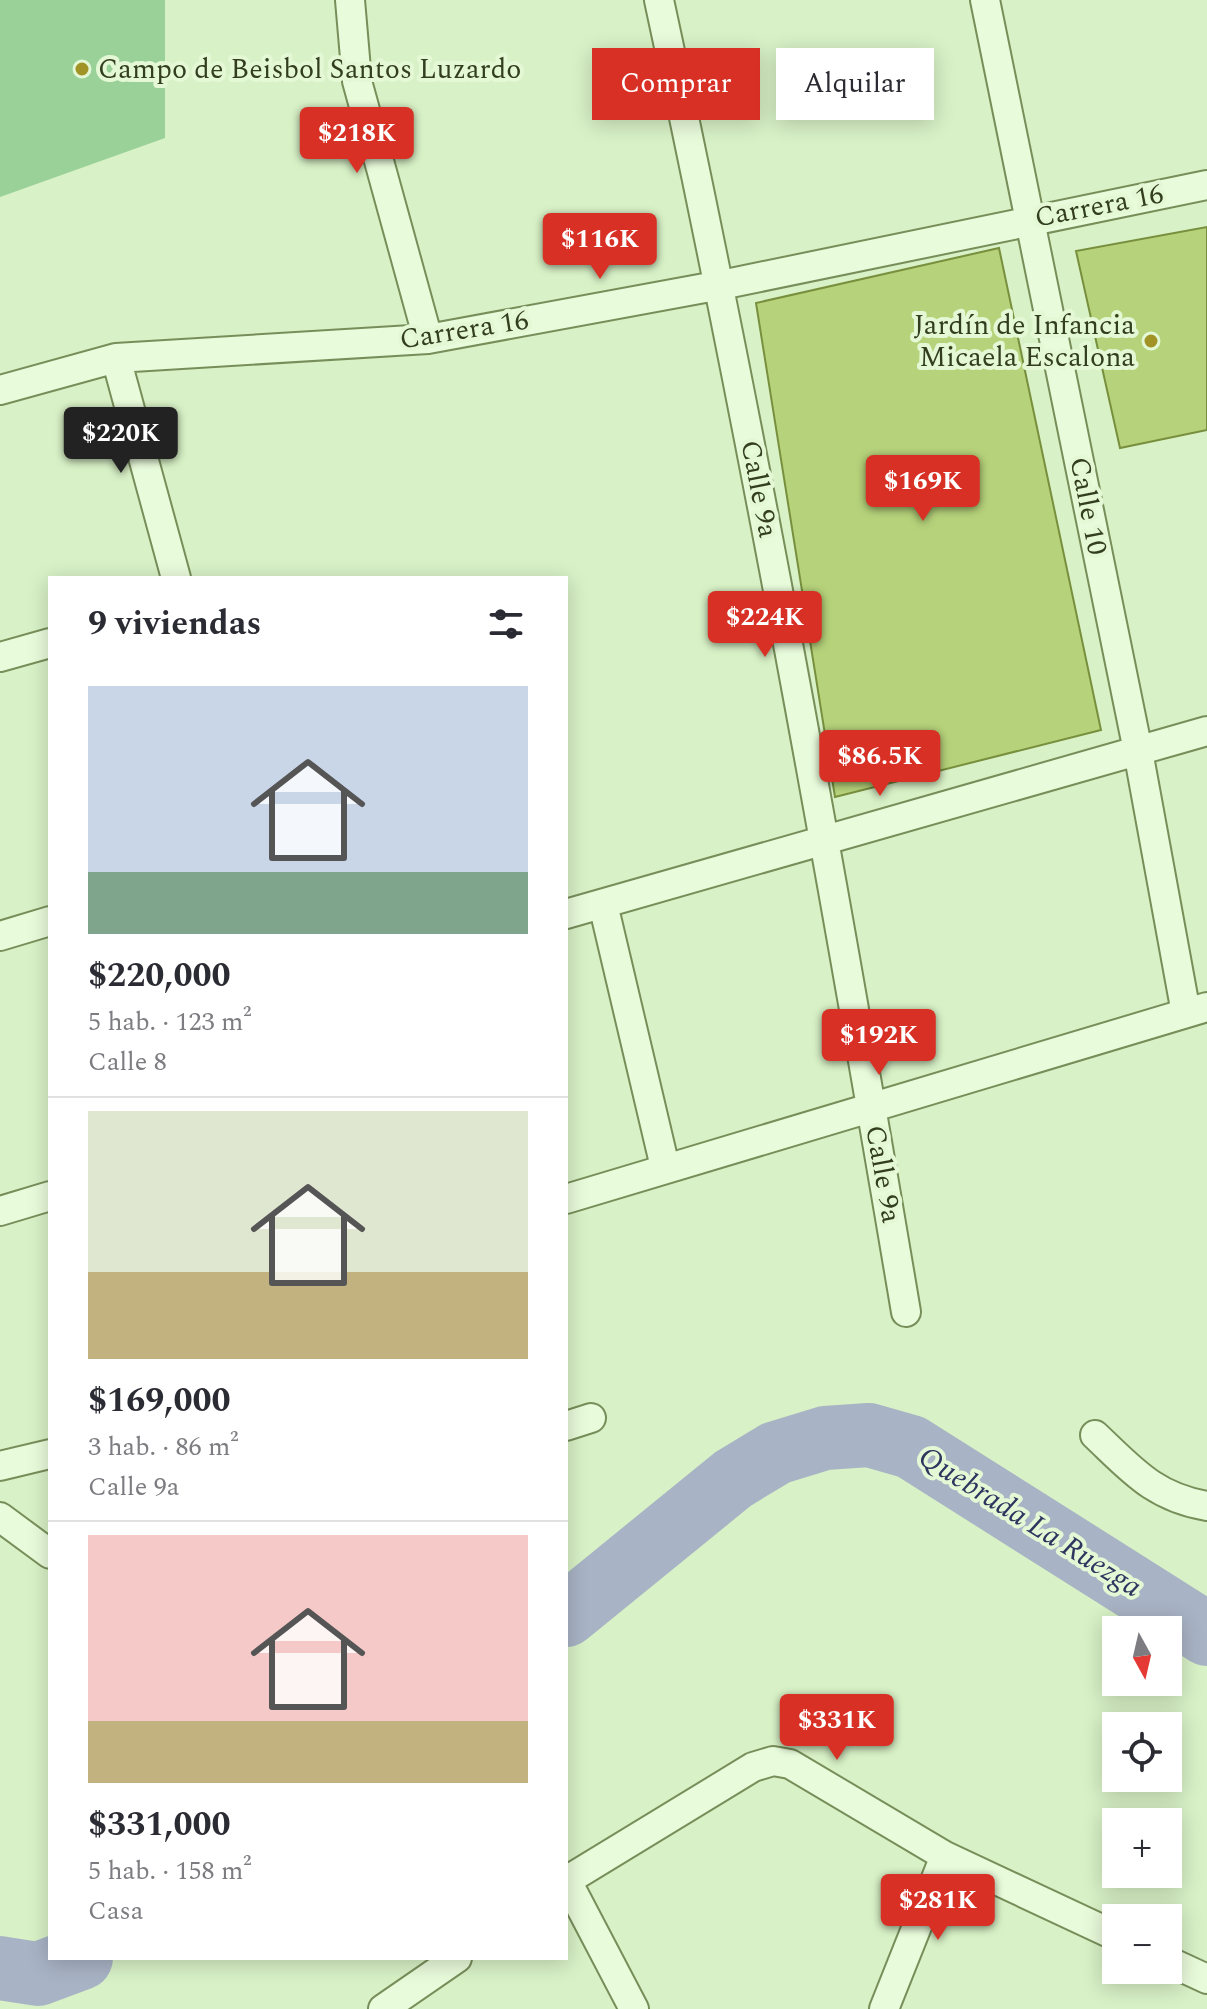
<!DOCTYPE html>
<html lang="es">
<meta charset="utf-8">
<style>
body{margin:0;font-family:Spectral,serif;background:#f7f7f7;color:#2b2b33;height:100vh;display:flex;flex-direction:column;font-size:30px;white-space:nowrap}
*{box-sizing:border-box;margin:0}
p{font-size:26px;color:#7c7c81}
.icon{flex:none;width:44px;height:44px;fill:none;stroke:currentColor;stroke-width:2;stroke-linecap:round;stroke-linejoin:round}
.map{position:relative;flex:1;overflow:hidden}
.sheet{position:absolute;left:48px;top:576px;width:520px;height:1384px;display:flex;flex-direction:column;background:#fff;border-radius:0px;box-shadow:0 4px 20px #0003}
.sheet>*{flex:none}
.guide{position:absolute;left:592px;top:48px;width:494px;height:72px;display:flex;gap:16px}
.needle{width:52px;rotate:172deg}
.fabs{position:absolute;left:1102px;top:1616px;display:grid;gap:16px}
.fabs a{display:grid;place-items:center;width:80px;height:80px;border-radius:0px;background:#fff;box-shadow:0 4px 20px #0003;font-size:40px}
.price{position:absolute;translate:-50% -68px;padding:0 18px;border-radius:8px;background:#d93025;color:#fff;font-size:26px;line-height:52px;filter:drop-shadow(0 2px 4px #0008)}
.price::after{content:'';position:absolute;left:50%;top:48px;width:24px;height:18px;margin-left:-12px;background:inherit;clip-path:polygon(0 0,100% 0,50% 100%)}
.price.on{background:#222;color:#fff}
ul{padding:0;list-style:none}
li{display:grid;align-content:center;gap:16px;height:424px;padding:0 40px}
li+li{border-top:2px solid #e1e1e2}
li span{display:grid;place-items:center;height:248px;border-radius:0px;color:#555}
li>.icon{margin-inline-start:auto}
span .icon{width:144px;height:144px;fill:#fffc;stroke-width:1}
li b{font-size:34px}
h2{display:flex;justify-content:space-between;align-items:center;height:96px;padding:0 40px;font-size:34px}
.pill{padding:0 28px;border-radius:0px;background:#fff;box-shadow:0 4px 20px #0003;font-size:28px;line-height:72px}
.pill.on{background:#d93025;color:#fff}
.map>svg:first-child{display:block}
.green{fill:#99d199}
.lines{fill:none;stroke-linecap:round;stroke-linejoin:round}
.river{stroke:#a8b3c5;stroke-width:64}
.building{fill:#b6d27a;stroke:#788f3e;stroke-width:2}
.street-casing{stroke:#788e5a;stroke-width:32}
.street{stroke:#e8fbda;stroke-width:28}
.poi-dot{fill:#a19326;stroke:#e4f8d6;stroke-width:3}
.labels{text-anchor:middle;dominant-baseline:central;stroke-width:8;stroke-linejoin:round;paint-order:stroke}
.poi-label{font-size:28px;fill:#323e1f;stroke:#e4f8d6;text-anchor:start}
.street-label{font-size:28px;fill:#323e1f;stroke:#e4f8d6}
.water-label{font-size:30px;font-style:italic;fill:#2d365e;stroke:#e4f8d6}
</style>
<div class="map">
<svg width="1207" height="2009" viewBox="0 0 1207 2009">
<rect width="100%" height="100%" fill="#d8f1c6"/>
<path class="green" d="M0,0H165V138L0,197Z"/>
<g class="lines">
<path class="river" d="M566,1615L733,1479L776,1453L825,1438L869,1435L911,1447L1207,1634
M0,1968L38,1974L81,1958"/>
</g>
<path class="building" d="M1207,227V430L1120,448L1076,251Z
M999,248L1101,730L835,797L756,303Z"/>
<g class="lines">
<g class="street-casing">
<path id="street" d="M350,0L357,81L428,339
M659,0C753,435 832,873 906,1312
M985,0L1138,751L1186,1013
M116,358L176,578
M0,390L116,358L428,339L721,285L1207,185
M0,657L50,643
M603,904L665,1167
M566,914L1207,731
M0,936L50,921
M566,1199L1207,1007
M0,1211L50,1196
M566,1426L591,1418
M1095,1435C1132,1470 1154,1497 1207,1506
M0,1466L50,1454
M0,1517L50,1554
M566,1881L753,1767L773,1761L790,1764L945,1856L1116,1936
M567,1881L634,2009
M1168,1961L1207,1979
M383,2009L457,1958
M884,2009L945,1856"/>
</g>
<use href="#street" class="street"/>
</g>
<g class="poi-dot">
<circle cx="82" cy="69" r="8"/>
<circle cx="1151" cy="341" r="8"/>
</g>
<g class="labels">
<g class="poi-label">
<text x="98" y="69">Campo de Beisbol Santos Luzardo</text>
<text x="1135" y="325" text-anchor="end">Jardín de Infancia<tspan x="1135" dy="32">Micaela Escalona</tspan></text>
</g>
<g class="street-label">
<text transform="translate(1099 206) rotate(-11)">Carrera 16</text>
<text transform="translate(464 330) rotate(-9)">Carrera 16</text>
<text transform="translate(759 489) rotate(79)">Calle 9a</text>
<text transform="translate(1088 506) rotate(79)">Calle 10</text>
<text transform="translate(883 1174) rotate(80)">Calle 9a</text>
</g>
<g class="water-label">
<text transform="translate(1030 1522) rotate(32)">Quebrada La Ruezga</text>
</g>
</g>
</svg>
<div class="fabs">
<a><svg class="needle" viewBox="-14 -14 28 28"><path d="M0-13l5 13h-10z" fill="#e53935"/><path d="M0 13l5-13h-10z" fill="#7c7c81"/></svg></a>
<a><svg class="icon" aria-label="locate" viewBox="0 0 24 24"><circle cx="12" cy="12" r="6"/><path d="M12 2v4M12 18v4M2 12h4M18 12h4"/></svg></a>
<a>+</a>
<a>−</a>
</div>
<b class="price" style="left:357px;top:175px">$218K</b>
<b class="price" style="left:600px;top:281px">$116K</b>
<b class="price on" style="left:121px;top:475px">$220K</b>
<b class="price" style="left:923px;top:523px">$169K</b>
<b class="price" style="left:765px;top:659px">$224K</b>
<b class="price" style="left:880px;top:798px">$86.5K</b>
<b class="price" style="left:879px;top:1077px">$192K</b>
<b class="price" style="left:837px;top:1762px">$331K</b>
<b class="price" style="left:938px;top:1942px">$281K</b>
<div class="guide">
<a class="pill on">Comprar</a>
<a class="pill">Alquilar</a>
</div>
<section class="sheet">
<h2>9 viviendas<svg class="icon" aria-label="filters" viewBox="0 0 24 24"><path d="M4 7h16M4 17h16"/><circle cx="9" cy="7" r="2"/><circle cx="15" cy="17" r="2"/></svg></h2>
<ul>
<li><span style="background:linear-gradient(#c9d6e8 75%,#7fa58c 0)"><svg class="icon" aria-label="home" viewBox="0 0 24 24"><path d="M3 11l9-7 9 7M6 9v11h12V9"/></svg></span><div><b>$220,000</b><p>5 hab. · 123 m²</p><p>Calle 8</p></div></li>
<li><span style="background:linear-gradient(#dfe7d0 65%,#c2b280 0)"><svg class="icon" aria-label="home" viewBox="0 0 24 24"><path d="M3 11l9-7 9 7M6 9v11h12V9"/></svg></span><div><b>$169,000</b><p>3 hab. · 86 m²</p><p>Calle 9a</p></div></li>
<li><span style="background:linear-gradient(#f6c9c9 75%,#c2b280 0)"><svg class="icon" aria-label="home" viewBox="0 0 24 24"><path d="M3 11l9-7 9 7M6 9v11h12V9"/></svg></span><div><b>$331,000</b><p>5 hab. · 158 m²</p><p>Casa</p></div></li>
</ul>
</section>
</div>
